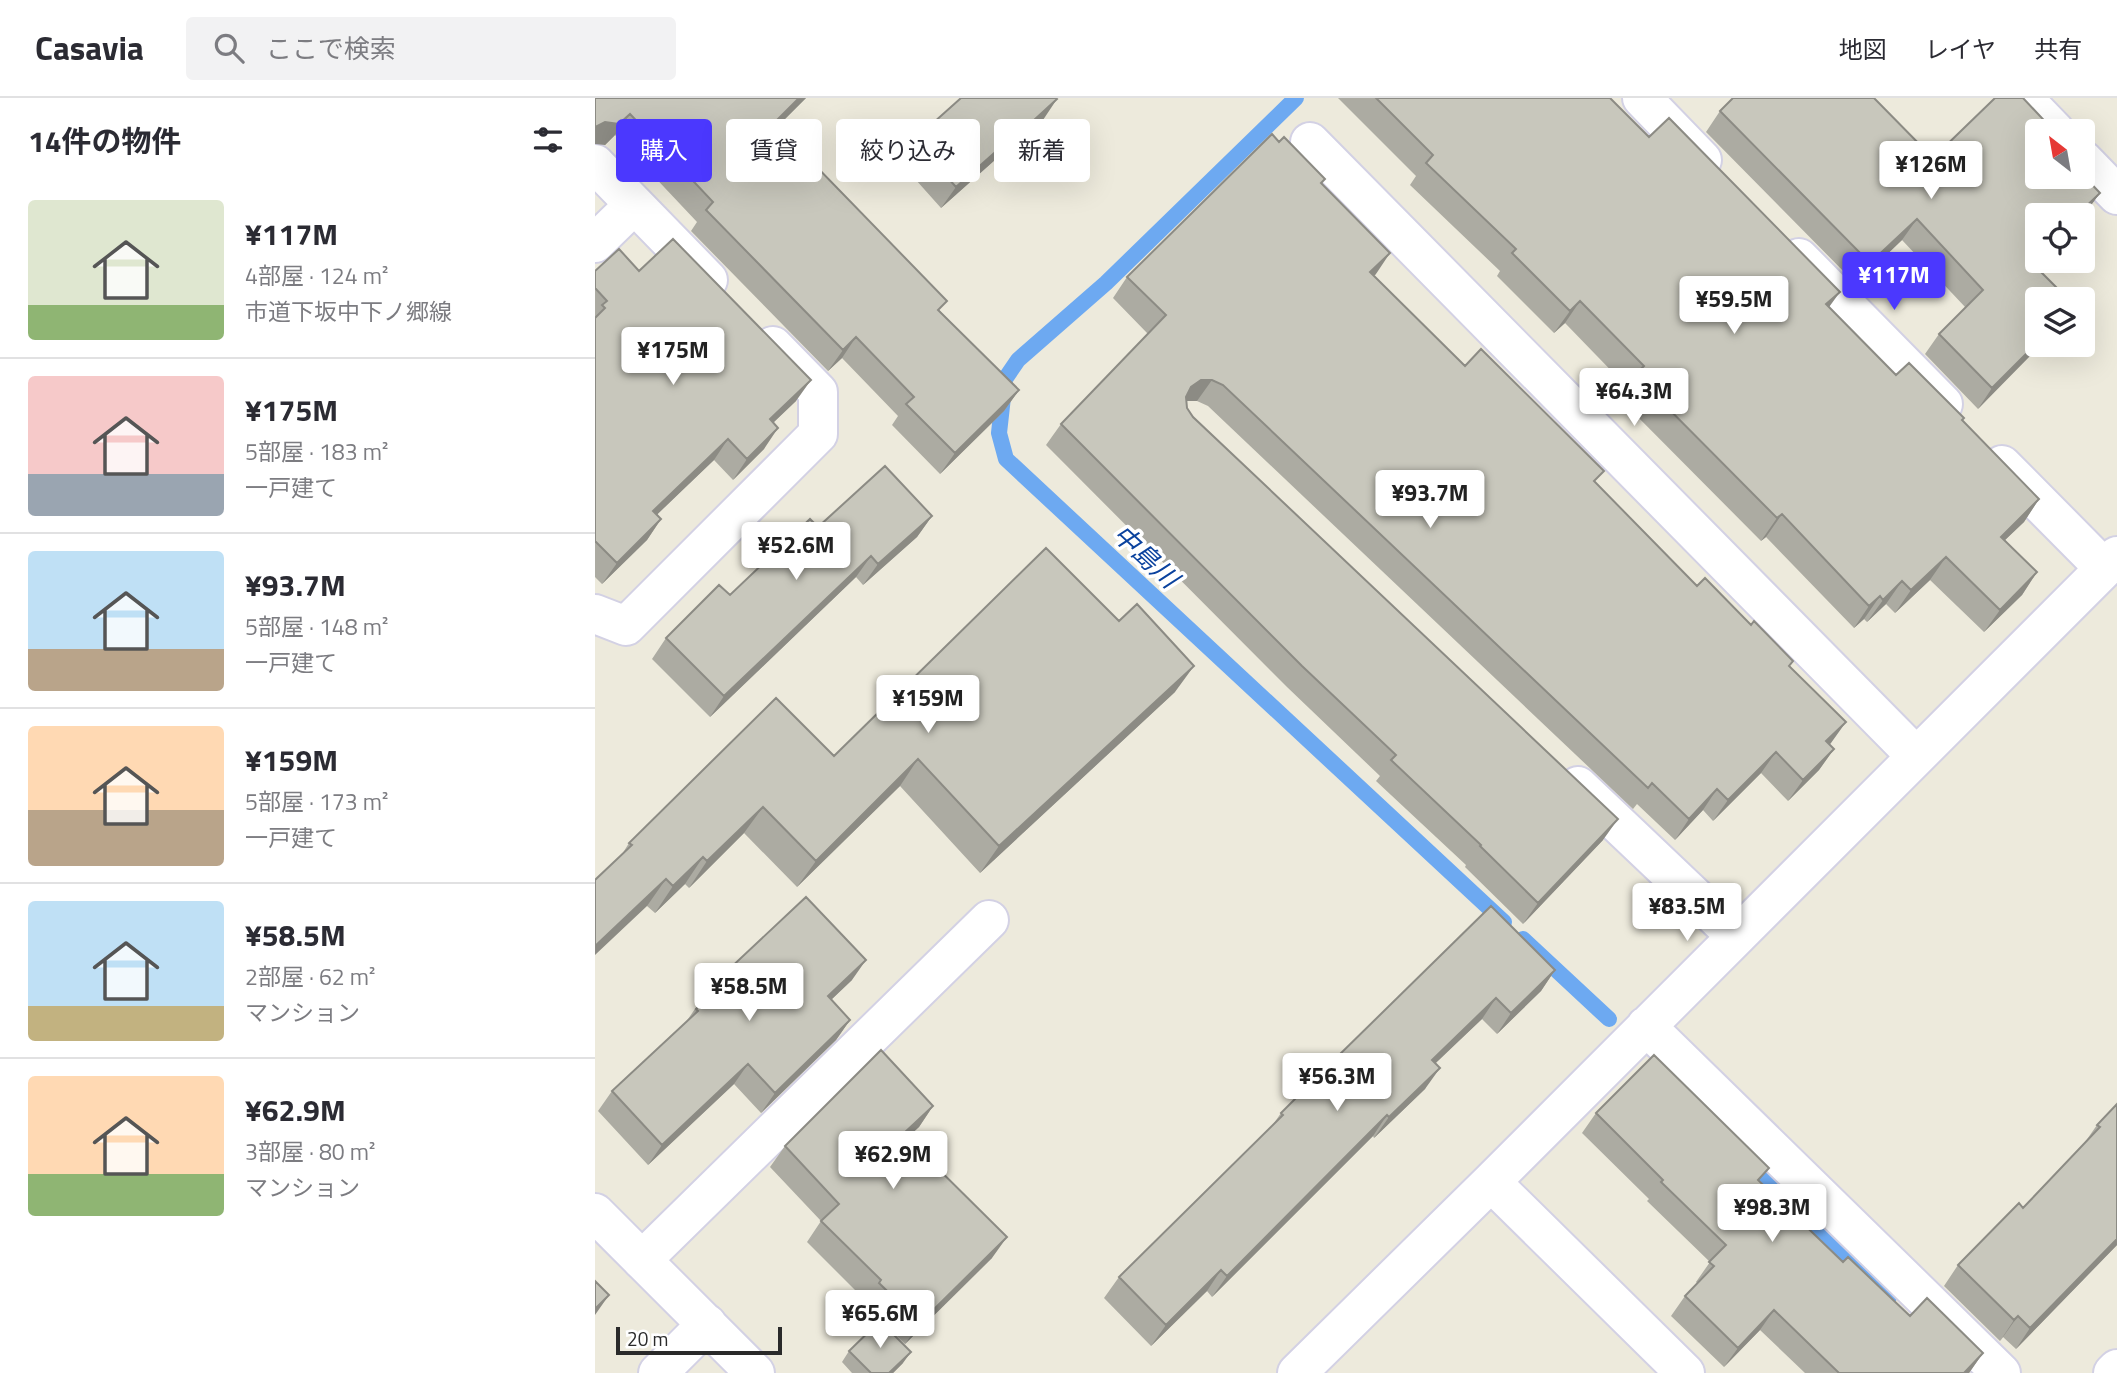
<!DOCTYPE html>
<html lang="ja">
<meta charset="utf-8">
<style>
body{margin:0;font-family:"Titillium Web","Noto Sans JP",sans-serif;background:#f2f2f3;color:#2b2b33;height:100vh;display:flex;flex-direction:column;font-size:26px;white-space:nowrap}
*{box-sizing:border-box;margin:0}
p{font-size:23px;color:#7c7c81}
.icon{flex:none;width:38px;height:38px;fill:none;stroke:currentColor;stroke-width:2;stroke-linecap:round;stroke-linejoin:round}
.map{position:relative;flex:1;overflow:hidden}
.details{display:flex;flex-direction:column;background:#fff;width:595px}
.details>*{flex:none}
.banner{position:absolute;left:21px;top:21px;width:665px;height:63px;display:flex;gap:14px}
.needle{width:46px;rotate:329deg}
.buttons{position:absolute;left:1430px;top:21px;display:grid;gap:14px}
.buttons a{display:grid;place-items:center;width:70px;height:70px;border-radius:7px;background:#fff;box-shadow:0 7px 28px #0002;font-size:35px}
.scale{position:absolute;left:21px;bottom:18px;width:166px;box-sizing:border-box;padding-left:7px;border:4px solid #2a2a2a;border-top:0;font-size:19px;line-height:24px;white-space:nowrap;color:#2a2a2a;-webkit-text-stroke:5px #fff;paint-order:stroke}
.price{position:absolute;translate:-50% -60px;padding:0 16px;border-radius:7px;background:#fff;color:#222;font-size:23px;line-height:46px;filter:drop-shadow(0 2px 4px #0008)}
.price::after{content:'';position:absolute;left:50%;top:42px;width:21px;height:16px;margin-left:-10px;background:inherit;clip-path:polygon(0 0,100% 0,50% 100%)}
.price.active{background:#4b38fe;color:#fff}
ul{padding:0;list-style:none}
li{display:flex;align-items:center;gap:21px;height:175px;padding:0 28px}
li+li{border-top:2px solid #e1e1e2}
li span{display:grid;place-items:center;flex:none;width:196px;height:140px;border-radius:7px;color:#555}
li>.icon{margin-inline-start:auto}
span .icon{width:84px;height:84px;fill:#fffc;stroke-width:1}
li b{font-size:30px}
h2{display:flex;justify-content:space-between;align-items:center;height:84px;padding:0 28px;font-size:30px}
.pill{padding:0 24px;border-radius:7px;background:#fff;box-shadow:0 7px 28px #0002;font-size:24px;line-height:63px}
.pill.active{background:#4b38fe;color:#fff}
header{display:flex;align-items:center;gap:42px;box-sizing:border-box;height:98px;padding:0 35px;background:#fff;border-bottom:2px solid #e1e1e2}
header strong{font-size:33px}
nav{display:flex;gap:38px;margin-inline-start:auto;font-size:24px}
.search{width:490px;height:63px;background:#f2f2f3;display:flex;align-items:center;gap:18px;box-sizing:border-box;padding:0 24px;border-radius:7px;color:#7c7c81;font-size:26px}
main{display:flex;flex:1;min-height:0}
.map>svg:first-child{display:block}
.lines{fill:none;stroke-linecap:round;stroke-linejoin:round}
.stream{stroke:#6da9f1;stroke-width:16}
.street-casing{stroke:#d3d1e4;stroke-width:42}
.secondary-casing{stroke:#d3d1e4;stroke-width:42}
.street{stroke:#fff;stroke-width:38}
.secondary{stroke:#fff;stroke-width:38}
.wall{fill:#acaba2}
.shaded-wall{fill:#8c8b84}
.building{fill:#c8c7bc;stroke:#8c8b84;stroke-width:2}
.labels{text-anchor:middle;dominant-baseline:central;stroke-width:7;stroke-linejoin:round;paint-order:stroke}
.water-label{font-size:26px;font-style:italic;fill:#0a429e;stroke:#fff}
</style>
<header>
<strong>Casavia</strong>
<div class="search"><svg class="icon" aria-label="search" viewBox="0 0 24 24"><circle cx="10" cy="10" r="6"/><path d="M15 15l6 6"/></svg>ここで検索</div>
<nav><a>地図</a><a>レイヤ</a><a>共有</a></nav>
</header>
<main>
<section class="details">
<h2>14件の物件<svg class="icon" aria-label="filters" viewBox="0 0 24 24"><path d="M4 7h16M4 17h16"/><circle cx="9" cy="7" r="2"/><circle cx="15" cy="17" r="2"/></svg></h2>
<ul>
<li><span style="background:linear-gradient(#dfe7d0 75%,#8fb573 0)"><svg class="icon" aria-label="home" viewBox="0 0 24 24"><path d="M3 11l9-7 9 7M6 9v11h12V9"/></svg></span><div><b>¥117M</b><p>4部屋 · 124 m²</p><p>市道下坂中下ノ郷線</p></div></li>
<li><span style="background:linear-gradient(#f6c9c9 70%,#9aa5b1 0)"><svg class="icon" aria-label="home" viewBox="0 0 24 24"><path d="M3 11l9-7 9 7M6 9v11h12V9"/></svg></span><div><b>¥175M</b><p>5部屋 · 183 m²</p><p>一戸建て</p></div></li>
<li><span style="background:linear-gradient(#bfe0f5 70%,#b9a48a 0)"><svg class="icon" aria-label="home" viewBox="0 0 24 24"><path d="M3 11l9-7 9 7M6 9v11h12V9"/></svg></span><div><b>¥93.7M</b><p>5部屋 · 148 m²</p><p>一戸建て</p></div></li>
<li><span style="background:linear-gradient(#ffd9b3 60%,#b9a48a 0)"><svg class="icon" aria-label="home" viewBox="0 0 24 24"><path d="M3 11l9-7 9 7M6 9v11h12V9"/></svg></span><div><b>¥159M</b><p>5部屋 · 173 m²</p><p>一戸建て</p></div></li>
<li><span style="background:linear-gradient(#bfe0f5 75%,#c2b280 0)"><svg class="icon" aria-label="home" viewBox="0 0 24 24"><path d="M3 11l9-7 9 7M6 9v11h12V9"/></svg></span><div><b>¥58.5M</b><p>2部屋 · 62 m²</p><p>マンション</p></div></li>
<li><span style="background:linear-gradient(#ffd9b3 70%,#8fb573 0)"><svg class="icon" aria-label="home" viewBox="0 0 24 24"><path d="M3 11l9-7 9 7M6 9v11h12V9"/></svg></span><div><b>¥62.9M</b><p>3部屋 · 80 m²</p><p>マンション</p></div></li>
</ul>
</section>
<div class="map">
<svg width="1522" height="1275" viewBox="0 0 1522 1275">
<rect width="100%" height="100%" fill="#edeadc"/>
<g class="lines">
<path class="stream" d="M701,0L511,185L423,262L410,281L404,335L411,361L909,824
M928,841L1014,921
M1155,1062L1294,1199"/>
<g class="street-casing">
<path id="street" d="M1047,0L1107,62
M1428,0L1460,33
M715,44L1321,658
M1488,62L1522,97
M0,66L113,182
M0,145L39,107
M1204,160L1348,306
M1407,367L1509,470
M0,516L31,528L223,336V294L178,248
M983,688L1141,838
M1051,928L1406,1275
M896,1084L1090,1275
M47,1162L394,822
M63,1275L112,1226
M702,1275L896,1084L1522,458
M1518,1275L1522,1271"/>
</g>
<g class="secondary-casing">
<path id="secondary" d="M0,1115L160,1275"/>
</g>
<use href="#street" class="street"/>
<use href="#secondary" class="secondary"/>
</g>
<path class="wall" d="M0,0H211L183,28L345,213L424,292L409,313L345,376L297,327L303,318L247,260L233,273L96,133L102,124L20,37L10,47Z
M743,0H1015L1054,39L1234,209L1301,277L1367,323L1444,401L1429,424L1410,442L1442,474L1427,497L1389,534L1335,482L1300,515L1291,506L1272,524L1269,521L1259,530L1171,439L1166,443L1024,300L1032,289L970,225L959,235L902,178L905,173L815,87L821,78Z
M1125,13L1338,60L1442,33L1505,95L1488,118L1442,117V163L1439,166L1442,247L1383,311L1330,256L1344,236L1371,210L1307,142L1261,186L1111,34Z
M448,22L412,55L410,53L346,110L304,63L319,42Z
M684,44L730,81L727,85L781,176L778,178L870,268L1001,385L1102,488L1195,568L1236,645L1234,646L1239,651L1224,672L1193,703L1166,675L1118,723L1108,712L1080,742L1042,706L1038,711L613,308L602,303H592V310L598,319L1008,742L928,826L870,769L871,767L781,683L785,678L692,589L451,347L466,326L553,236L518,200L532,179Z
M0,173H44L201,303L178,325L169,351L138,382L119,362L62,416L66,421L52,442L7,486L0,479Z
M337,418L322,439L268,487L261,479L115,619L57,561L71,540L135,497L223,429Z
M580,594L385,775L305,688L202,789L149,735L94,790L90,786L60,815L52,808L26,758L34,745L239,658Z
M960,872L946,893L902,936L887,921L840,965L830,991L779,1040L778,1038L617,1199L612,1193L556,1248L509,1200L524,1179L677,1028L686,1015L739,962Z
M257,882L236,902L255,922L241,942L166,1015L139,986L53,1067L3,1013L17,993L91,924L115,889Z
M1522,1006V1147L1421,1251L1408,1239L1405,1243L1349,1188L1363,1167L1428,1110L1488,1047L1502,1027Z
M338,1008L324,1029L312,1040L397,1160L310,1246L269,1206L271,1203L212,1144L226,1123L175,1069L190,1048Z
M1001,1015L1165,1084L1248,1164L1315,1218L1388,1255L1374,1275H1210L1165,1232L1129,1269L1076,1218L1090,1198L1102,1185L1101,1184L1115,1164L1052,1103L1054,1101L987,1035Z
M254,1253L308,1265L298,1275H257L247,1264Z"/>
<path class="shaded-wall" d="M204,0H211L165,46L179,25Z
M462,1L448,22L412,55L426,34Z
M35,16L20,37L10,47L0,46V29L10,24Z
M425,32L410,53L346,110L361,89Z
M1505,95L1488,118L1482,117Z
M1322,121L1307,142L1261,186L1275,165Z
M795,155L781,176L760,195L775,174Z
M1442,157V163L1421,184L1435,163Z
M1245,194L1229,216L1231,206Z
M985,203L970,225L959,235L975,213Z
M261,239L247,260L233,273L248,252Z
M1442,245V247H1446L1383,311L1397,290Z
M216,282L201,303L160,342L175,321Z
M606,282H617L602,303H591L582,310L596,289Z
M424,292L409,313L345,376L360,355Z
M183,330L169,351L138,382L152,361Z
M133,341L119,362L44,434L58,413Z
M1444,401L1429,424L1390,461L1406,439Z
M1187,416L1171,439L1166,443L1182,420Z
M337,418L322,439L268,487L283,466Z
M66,421L52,442L7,486L22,465Z
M276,458L261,479L115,619L129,598Z
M1351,459L1335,482L1300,515L1316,492Z
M1442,474L1427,497L1389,534L1405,512Z
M1307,483L1291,506L1272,524L1288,502Z
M1285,498L1269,521L1259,530L1274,508Z
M599,568L580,594L385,775L404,748Z
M1251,624L1236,645L1217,664L1231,643Z
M1239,651L1224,672L1193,703L1208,682Z
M1181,654L1166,675L1118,723L1133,702Z
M323,661L305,688L202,789L221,763Z
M1122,691L1108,712L1080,742L1094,721Z
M168,709L149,735L94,790L112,763Z
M1023,721L1008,742L928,826L943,805Z
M108,759L90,786L60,815L78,788Z
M71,781L52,808L0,857V848Z
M271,862L257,882L219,918L233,898Z
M960,872L946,893L902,936L916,915Z
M901,900L887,921L822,983L837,962Z
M255,922L241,942L166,1015L180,995Z
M153,966L139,986L53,1067L67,1047Z
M845,970L830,991L779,1040L794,1019Z
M338,1008L324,1029L293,1057L308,1036Z
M792,1017L778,1038L617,1199L632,1178Z
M412,1139L397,1160L310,1246L325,1225Z
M1522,1141V1147L1421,1251L1435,1230Z
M626,1172L612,1193L556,1248L571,1227Z
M14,1197L0,1217V1211Z
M1179,1212L1165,1232L1129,1269L1143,1250Z
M1423,1218L1408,1239L1405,1243L1419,1222Z
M316,1254L308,1265L298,1275H294Z
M1388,1255L1374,1275H1369Z"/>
<path class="building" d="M0,0H204L179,25L352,203L343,212L424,292L360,355L311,306L319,299L261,239L248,252L111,112L118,104L35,16L24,26L10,24L0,29Z
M366,0H461L462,1L426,34L425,32L361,89L319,42Z
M781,0H1015L1054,39L1074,20L1245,194L1231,206L1301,277L1314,265L1369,320L1367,322L1444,401L1406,439L1442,474L1405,512L1351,459L1316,492L1307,483L1288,502L1285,498L1274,508L1187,416L1182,420L1040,277L1049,268L985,203L975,213L917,155L921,151L831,65L838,57Z
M1138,0H1279L1338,60L1400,0H1428L1459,33H1442V79H1488V77L1505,95L1482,117H1442V157L1435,163L1473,201H1442V245L1397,290L1344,236L1388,192L1322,121L1275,165L1125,13Z
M677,36L684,44L689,39L730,81L726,85L795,155L775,174L870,268L886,251L1009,373L999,383L1102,488L1110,480L1156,527L1159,523L1198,563L1194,568L1251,624L1231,643L1239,651L1208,682L1181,654L1133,702L1122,691L1094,721L1057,685L1053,690L628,287L617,282H606L596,289L591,299L592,310L598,319L1023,721L943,805L885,748L886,747L796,662L801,657L707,568L466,326L571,217L532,179Z
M78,141L216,282L175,321L183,330L152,361L133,341L58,413L66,421L22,465L1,444H0V220L10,210L7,207L12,203L0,190V173L24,151L44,173Z
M290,368L337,418L283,466L276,458L129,598L71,540L124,487L135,497L215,421L223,429Z
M451,450L524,523L542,506L599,568L404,748L323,661L221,763L168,709L112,763L108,759L78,788L71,781L0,848V782L37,747L34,745L181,600L239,658Z
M211,799L271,862L233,898L255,922L180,995L153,966L67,1047L17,993L103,913L101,911L119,894L115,889Z
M896,808L960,872L916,915L901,900L837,962L845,970L794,1019L792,1017L632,1178L626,1172L571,1227L524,1179L688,1017L686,1015L739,962Z
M286,952L338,1008L308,1036L412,1139L325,1225L284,1185L286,1182L226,1123L244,1106L190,1048Z
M1059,957L1174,1070L1163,1082L1248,1164L1253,1159L1315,1218L1332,1200L1388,1255L1369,1275H1244L1179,1212L1143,1250L1090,1198L1119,1168L1114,1164L1131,1147L1066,1084L1068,1082L1001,1015Z
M1522,1006V1141L1435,1230L1423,1218L1419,1222L1363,1167L1424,1105L1428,1110L1505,1029L1502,1027Z
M0,1183L14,1197L0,1211Z
M285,1223L316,1254L294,1275H276L254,1253Z"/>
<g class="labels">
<g class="water-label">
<text transform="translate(551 458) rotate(43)">中島川</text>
</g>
</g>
</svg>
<div class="buttons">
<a><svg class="needle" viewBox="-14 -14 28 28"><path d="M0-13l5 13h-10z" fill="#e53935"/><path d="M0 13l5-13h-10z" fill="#7c7c81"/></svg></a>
<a><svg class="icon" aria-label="locate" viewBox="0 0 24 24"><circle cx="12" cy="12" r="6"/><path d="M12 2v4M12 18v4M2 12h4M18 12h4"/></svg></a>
<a><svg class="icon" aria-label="layers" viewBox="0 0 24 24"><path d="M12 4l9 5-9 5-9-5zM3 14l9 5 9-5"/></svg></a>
</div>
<div class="scale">20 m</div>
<b class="price" style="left:1336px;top:103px">¥126M</b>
<b class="price active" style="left:1299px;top:214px">¥117M</b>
<b class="price" style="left:1139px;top:238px">¥59.5M</b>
<b class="price" style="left:78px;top:289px">¥175M</b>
<b class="price" style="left:1039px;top:330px">¥64.3M</b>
<b class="price" style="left:835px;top:432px">¥93.7M</b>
<b class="price" style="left:201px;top:484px">¥52.6M</b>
<b class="price" style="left:333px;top:637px">¥159M</b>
<b class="price" style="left:1092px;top:845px">¥83.5M</b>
<b class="price" style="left:154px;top:925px">¥58.5M</b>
<b class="price" style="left:742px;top:1015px">¥56.3M</b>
<b class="price" style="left:298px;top:1093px">¥62.9M</b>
<b class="price" style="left:1177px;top:1146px">¥98.3M</b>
<b class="price" style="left:285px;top:1252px">¥65.6M</b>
<div class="banner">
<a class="pill active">購入</a>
<a class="pill">賃貸</a>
<a class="pill">絞り込み</a>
<a class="pill">新着</a>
</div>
</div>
</main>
